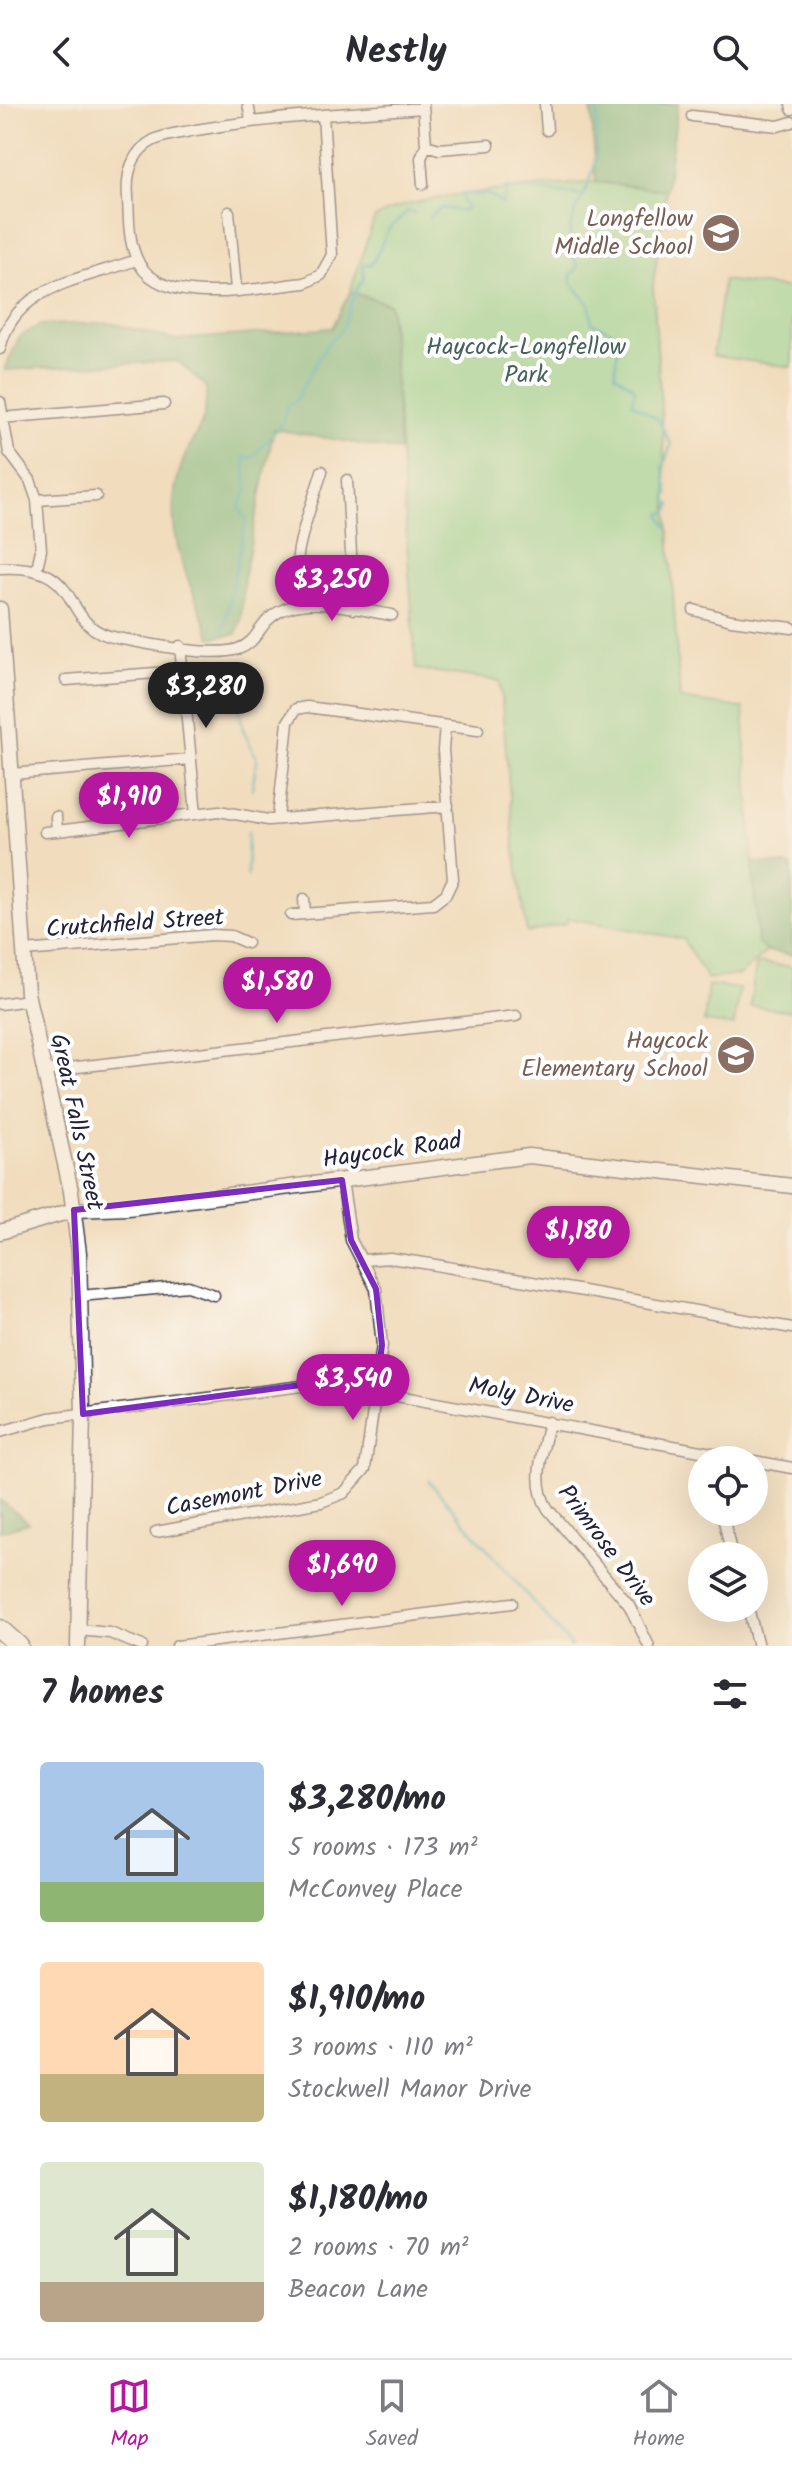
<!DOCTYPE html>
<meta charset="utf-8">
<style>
body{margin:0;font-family:Kalam,sans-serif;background:#f2f2f3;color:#2b2b33;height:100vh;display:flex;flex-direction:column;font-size:30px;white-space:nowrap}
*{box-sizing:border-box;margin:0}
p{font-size:26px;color:#7c7c81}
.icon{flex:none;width:44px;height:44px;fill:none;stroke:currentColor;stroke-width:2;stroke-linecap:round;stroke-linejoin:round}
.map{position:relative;height:1542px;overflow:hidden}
.details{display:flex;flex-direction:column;background:#fff;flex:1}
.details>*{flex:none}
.fabs{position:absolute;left:688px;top:1342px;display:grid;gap:16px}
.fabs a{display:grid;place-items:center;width:80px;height:80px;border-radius:50%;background:#fff;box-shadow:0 8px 32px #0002;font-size:40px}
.price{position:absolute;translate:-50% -68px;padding:0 18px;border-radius:28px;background:#b5179e;color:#fff;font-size:26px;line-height:52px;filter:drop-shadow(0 2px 4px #0008)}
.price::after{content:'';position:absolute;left:50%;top:48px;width:24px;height:18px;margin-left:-12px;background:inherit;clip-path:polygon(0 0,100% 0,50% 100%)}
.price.on{background:#222;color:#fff}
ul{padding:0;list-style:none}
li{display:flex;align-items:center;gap:24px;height:200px;padding:0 40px}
li span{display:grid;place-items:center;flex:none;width:224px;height:160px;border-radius:8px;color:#555}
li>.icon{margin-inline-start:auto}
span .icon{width:96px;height:96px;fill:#fffc;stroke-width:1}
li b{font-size:34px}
h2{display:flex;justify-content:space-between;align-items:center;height:96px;padding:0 40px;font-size:34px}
header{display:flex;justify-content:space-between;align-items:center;height:104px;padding:0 40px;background:#fff;font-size:36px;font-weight:700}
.menu{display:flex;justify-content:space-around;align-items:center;height:112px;border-top:2px solid #e1e1e2;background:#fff;font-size:22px;color:#7c7c81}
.menu a{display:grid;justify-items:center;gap:4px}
.menu .on{color:#b5179e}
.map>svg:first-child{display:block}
.green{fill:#8bda98;stroke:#567e6a;stroke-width:2}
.forest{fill:#70ba80;stroke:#496e5e;stroke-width:2}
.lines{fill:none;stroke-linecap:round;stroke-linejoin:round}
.stream{stroke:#3bacb4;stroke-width:3}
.minor-casing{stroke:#413e4e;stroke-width:13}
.secondary-casing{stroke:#413e4e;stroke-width:17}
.motorway-casing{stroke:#413e4e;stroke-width:21}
.minor{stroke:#fff;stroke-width:10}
.secondary{stroke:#fff;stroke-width:14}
.motorway{stroke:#fff;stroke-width:18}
.marked{fill:none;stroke:#7b2cbf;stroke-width:6;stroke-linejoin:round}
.labels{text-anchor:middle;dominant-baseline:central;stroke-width:8;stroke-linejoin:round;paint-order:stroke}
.education-label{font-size:24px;fill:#785e54;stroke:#fff;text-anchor:end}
.park-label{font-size:24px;fill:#47625c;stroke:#fff}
.street-label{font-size:24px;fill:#22223b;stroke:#fff}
</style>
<header><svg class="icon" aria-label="back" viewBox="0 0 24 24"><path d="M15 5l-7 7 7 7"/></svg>Nestly<svg class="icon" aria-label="search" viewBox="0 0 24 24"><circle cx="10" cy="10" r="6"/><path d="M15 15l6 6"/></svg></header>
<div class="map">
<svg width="792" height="1542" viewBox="0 0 792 1542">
<rect width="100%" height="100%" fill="#fff"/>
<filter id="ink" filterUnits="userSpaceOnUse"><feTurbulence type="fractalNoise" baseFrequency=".0125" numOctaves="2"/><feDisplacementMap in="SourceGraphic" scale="16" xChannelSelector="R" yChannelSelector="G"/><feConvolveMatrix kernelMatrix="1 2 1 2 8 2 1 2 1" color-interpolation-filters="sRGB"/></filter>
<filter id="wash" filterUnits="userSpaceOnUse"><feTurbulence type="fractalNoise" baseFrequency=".006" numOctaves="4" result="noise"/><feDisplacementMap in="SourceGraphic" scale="32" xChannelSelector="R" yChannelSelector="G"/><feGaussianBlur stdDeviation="1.8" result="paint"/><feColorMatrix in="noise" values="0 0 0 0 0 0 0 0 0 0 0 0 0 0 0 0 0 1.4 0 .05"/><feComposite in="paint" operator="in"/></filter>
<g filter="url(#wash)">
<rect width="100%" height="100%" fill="#f1ddbd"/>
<path class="green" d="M596,78L666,86L653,181L680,595L743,604L758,839L767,847L740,871L707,875L683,835L567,814V819L527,829L514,740L500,577L416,565L390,200L350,188L374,115C402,89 552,82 596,78Z
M723,176L792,185V263L713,252Z
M761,859L792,863V907L750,902L756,861Z
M708,881L739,885L734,922L704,918Z"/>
<path class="forest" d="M591,0H678L666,86L596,78Z
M350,188L390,200L400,347L274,325L244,472L241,517L236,530L211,534C189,472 157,425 183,357C197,322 207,325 206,283L178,257L5,266L19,233L40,221L111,219L175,236L332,224Z
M753,758L792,762V851L767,847L758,840Z
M0,1396L29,1419L0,1427Z"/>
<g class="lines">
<path class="stream" d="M597,0C596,20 599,43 594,63C584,103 556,119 578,163L571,171V178L590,201L592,219L614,228L618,239L615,270L635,284L632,299L659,316L671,341L663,363L668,389L666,397L671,401L669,407L661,410L667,423
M429,113L441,104L463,107L467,104L462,95L464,90L489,91L503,100L506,84C531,88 554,86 582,92
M223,527L246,416L239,403L247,387L244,353L252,354L282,319L287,302L295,297L327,240L342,226L356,186L364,174L363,161L371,160C380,149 381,137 389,125C395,117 402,116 407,107L415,109
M236,581L243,625L257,656L252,685
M247,772L248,728
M429,1377L571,1542"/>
</g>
</g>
<g filter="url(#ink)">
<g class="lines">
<g class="minor-casing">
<path id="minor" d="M248,0L251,16
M545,0L547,26
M791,0L792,5
M323,11L332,151L321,171L305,179C260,183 157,208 136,153C128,134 129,112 128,93C126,70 132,47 154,36C167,30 182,29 196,26C238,19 280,14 323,11Z
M323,11L423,4
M692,12L778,22L792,18
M426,41L439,45L489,41
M423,80L421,54L426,41L423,0
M229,108L236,185
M0,245C14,180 84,176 136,156
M0,298L9,348L30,376L37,396L41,446L37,464
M1,314L164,300
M347,376L354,505
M37,396L96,392
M0,464C90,459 56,523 117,534C146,539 210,554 238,545C255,539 257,527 268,516C298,486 357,506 392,511
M301,501C286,459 310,408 322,367
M694,506L731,516L792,524
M180,542L196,710
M66,576L181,567
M12,670L191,655
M278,715L288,618L296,605L307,603L478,626
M57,727L219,707L268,716L448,702
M45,728L57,727L56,713
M304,795L305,810
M291,811L433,800L446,790L453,775L443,646L445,622
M25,847L213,831L231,832L247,839
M0,900L28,896
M43,967L516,912
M362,1156L390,1154L430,1160L792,1224
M80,1192L188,1182L214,1191
M549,1318C543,1347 531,1379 548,1405L629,1501L649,1542
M0,1328L49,1314L326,1279L750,1356
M754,1357L792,1364
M722,1408L732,1452
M156,1428L321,1398L344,1389L365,1365L382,1241L376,1185L351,1136L342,1076
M748,1504L758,1542
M78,1526L110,1529L142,1542
M177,1542L512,1499"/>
</g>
<g class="secondary-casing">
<path id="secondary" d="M0,505L27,889L71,1087L79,1149L83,1310L78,1542
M0,1128L74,1106L128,1104L529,1052L792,1082"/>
</g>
<g class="motorway-casing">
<path id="motorway" d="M0,1525L19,1542"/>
</g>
<use href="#minor" class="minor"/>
<use href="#secondary" class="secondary"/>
<use href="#motorway" class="motorway"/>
</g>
</g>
<path d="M0 0H792V1542H0ZM342,1076L351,1136L376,1185L382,1241L376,1285L308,1280L83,1310L74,1106Z" fill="#f1ddbd" fill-opacity=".55" fill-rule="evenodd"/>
<path class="marked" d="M342,1076L351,1136L376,1185L382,1241L376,1285L308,1280L83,1310L74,1106Z"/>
<defs>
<g id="school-disc" transform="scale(2)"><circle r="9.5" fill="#8d6e63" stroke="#fff"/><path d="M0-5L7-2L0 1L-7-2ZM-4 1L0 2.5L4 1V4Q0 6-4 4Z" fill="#fff"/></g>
</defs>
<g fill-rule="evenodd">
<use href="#school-disc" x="721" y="129"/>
<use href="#school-disc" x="736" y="951"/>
</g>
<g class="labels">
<g class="education-label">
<text x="693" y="115">Longfellow<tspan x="693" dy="28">Middle School</tspan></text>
<text x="708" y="937">Haycock<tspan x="708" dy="28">Elementary School</tspan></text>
</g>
<g class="park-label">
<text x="526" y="243">Haycock-Longfellow<tspan x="526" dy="28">Park</tspan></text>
</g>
<g class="street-label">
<text transform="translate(135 820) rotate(-4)">Crutchfield Street</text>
<text transform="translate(76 1018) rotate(78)">Great Falls Street</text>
<text transform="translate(392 1047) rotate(-8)">Haycock Road</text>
<text transform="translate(521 1292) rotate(11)">Moly Drive</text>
<text transform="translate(244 1390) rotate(-11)">Casemont Drive</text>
<text transform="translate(606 1442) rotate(53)">Primrose Drive</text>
</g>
</g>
</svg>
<div class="fabs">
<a><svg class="icon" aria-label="locate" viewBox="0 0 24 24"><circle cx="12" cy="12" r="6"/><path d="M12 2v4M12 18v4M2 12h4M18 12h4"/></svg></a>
<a><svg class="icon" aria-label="layers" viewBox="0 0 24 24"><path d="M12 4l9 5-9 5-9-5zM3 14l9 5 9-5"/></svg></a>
</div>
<b class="price" style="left:332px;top:519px">$3,250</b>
<b class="price on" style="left:206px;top:626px">$3,280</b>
<b class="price" style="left:129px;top:736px">$1,910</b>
<b class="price" style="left:277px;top:921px">$1,580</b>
<b class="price" style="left:578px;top:1170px">$1,180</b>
<b class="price" style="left:353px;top:1318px">$3,540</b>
<b class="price" style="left:342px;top:1504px">$1,690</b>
</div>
<section class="details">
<h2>7 homes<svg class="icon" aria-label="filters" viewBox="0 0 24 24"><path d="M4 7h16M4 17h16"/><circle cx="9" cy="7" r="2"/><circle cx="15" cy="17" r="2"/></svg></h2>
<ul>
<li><span style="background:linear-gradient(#a9c7e8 75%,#8fb573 0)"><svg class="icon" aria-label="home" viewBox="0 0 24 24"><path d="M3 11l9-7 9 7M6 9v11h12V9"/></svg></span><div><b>$3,280/mo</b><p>5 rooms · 173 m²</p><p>McConvey Place</p></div></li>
<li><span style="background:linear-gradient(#ffd9b3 70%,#c2b280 0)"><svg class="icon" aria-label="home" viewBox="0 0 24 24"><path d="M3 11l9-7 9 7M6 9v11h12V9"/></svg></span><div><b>$1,910/mo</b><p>3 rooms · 110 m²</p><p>Stockwell Manor Drive</p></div></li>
<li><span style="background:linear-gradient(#dfe7d0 75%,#b9a48a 0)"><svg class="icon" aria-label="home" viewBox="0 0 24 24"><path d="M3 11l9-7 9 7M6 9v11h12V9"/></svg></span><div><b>$1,180/mo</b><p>2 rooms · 70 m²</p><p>Beacon Lane</p></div></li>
</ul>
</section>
<nav class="menu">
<a class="on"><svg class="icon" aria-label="map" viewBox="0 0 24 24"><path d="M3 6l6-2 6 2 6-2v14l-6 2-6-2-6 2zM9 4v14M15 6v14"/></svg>Map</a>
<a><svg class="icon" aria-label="saved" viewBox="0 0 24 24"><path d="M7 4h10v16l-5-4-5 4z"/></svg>Saved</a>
<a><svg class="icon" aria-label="home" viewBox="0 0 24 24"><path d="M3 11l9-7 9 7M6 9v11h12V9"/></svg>Home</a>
</nav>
